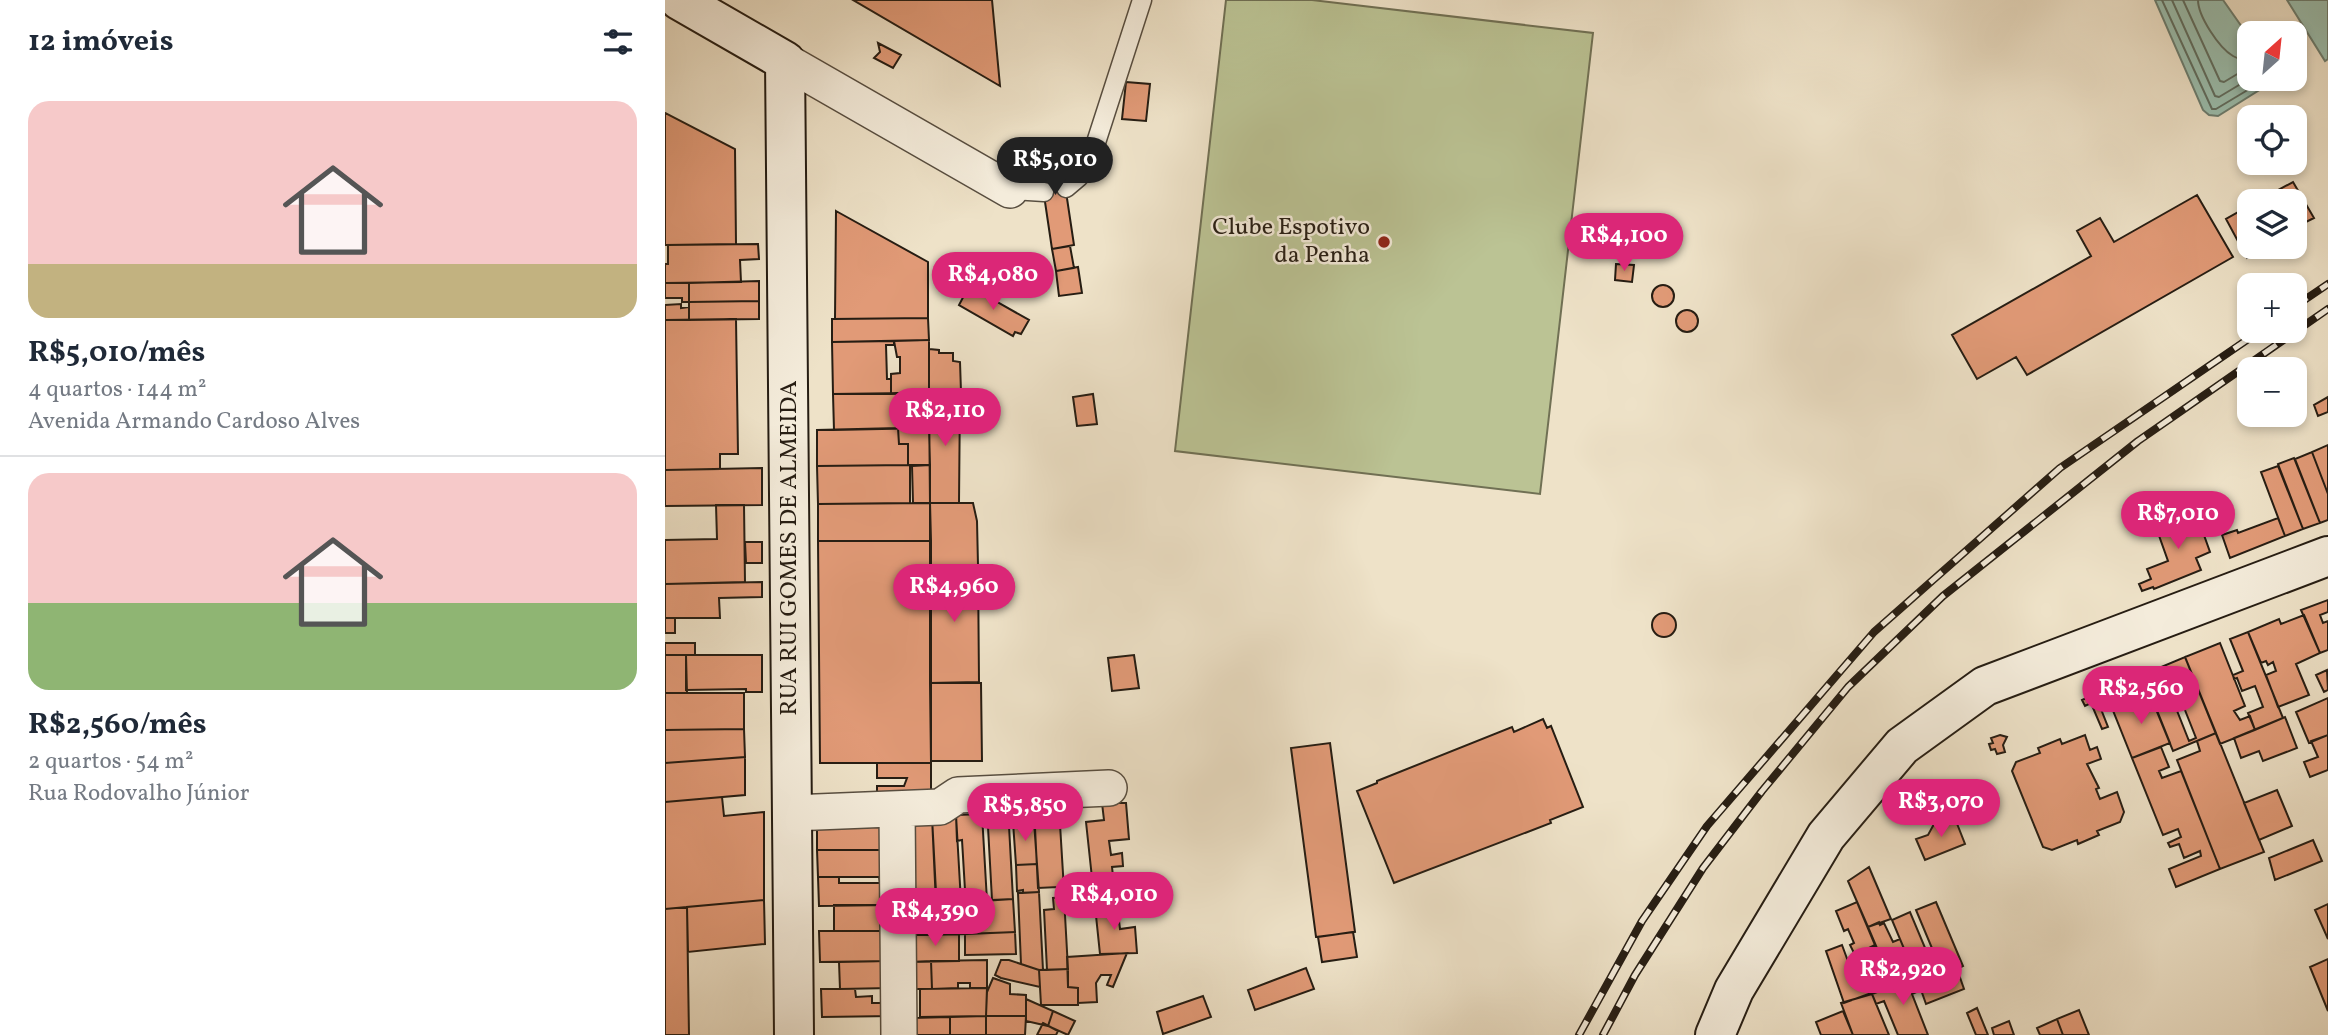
<!DOCTYPE html>
<html lang="pt">
<meta charset="utf-8">
<style>
body{margin:0;font-family:Vollkorn,serif;background:#f2f2f3;color:#1f2937;height:100vh;display:flex;flex-direction:column;font-size:26px;white-space:nowrap}
*{box-sizing:border-box;margin:0}
p{font-size:23px;color:#747a83}
.icon{flex:none;width:38px;height:38px;fill:none;stroke:currentColor;stroke-width:2;stroke-linecap:round;stroke-linejoin:round}
.map{position:relative;flex:1;overflow:hidden}
.side{display:flex;flex-direction:column;background:#fff;width:665px}
.side>*{flex:none}
.needle{width:46px;rotate:27deg}
.controls{position:absolute;left:1572px;top:21px;display:grid;gap:14px}
.controls a{display:grid;place-items:center;width:70px;height:70px;border-radius:14px;background:#fff;box-shadow:0 4px 10px #0003;font-size:35px}
.price{position:absolute;translate:-50% -60px;padding:0 16px;border-radius:24px;background:#db2777;color:#fff;font-size:23px;line-height:46px;filter:drop-shadow(0 2px 4px #0008)}
.price::after{content:'';position:absolute;left:50%;top:42px;width:21px;height:16px;margin-left:-10px;background:inherit;clip-path:polygon(0 0,100% 0,50% 100%)}
.price.current{background:#222;color:#fff}
ul{padding:0;list-style:none}
li{display:grid;align-content:center;gap:14px;height:371px;padding:0 28px}
li+li{border-top:2px solid #e0e1e3}
li span{display:grid;place-items:center;height:217px;border-radius:21px;color:#555}
li>.icon{margin-inline-start:auto}
span .icon{width:126px;height:126px;fill:#fffc;stroke-width:1}
li b{font-size:30px}
h2{display:flex;justify-content:space-between;align-items:center;height:84px;padding:0 28px;font-size:30px}
main{display:flex;flex:1;min-height:0}
.map>svg:first-child{display:block}
.green{fill:#bbc394;stroke:#707054;stroke-width:2}
.water{fill:#9bbfaf;stroke:#6c7e71;stroke-width:2}
.lines{fill:none;stroke-linecap:round;stroke-linejoin:round}
.shore{stroke:#606e61;stroke-width:2}
.building{fill:#e19a77;stroke:#261d13;stroke-width:2;fill-rule:evenodd}
.lane-casing{stroke:#584e40;stroke-width:21}
.street-casing{stroke:#584e40;stroke-width:38}
.secondary-casing{stroke:#261d13;stroke-width:42}
.lane{stroke:#f4ecdb;stroke-width:18}
.street{stroke:#f4ecdb;stroke-width:35}
.secondary{stroke:#f4ecdb;stroke-width:38}
.rail-casing{stroke:#261d13;stroke-width:8}
.rail{stroke:#f4ecdb;stroke-width:5;stroke-dasharray:16;stroke-linecap:butt}
.poi-dot{fill:#8f2418;stroke:#f4ecdb;stroke-width:2.5}
.labels{text-anchor:middle;dominant-baseline:central;stroke-width:5;stroke-linejoin:round;paint-order:stroke}
.poi-label{font-size:24px;fill:#261d13;stroke:#f4ecdb;text-anchor:end}
.street-label{font-size:24px;fill:#261d13;stroke:#f4ecdb}
</style>
<main>
<section class="side">
<h2>12 imóveis<svg class="icon" aria-label="filters" viewBox="0 0 24 24"><path d="M4 7h16M4 17h16"/><circle cx="9" cy="7" r="2"/><circle cx="15" cy="17" r="2"/></svg></h2>
<ul>
<li><span style="background:linear-gradient(#f6c9c9 75%,#c2b280 0)"><svg class="icon" aria-label="home" viewBox="0 0 24 24"><path d="M3 11l9-7 9 7M6 9v11h12V9"/></svg></span><div><b>R$5,010/mês</b><p>4 quartos · 144 m²</p><p>Avenida Armando Cardoso Alves</p></div></li>
<li><span style="background:linear-gradient(#f6c9c9 60%,#8fb573 0)"><svg class="icon" aria-label="home" viewBox="0 0 24 24"><path d="M3 11l9-7 9 7M6 9v11h12V9"/></svg></span><div><b>R$2,560/mês</b><p>2 quartos · 54 m²</p><p>Rua Rodovalho Júnior</p></div></li>
</ul>
</section>
<div class="map">
<svg width="1663" height="1035" viewBox="0 0 1663 1035">
<rect width="100%" height="100%" fill="#eee2c8"/>
<filter id="stains"><feTurbulence type="fractalNoise" baseFrequency=".00286" numOctaves="4"/><feColorMatrix values="0 0 0 0 .2 0 0 0 0 .09 0 0 0 0 .02 0 0 0 .5 -.17"/></filter>
<radialGradient id="worn" r=".72"><stop offset=".6" stop-color="#630" stop-opacity="0"/><stop offset="1" stop-color="#630" stop-opacity=".3"/></radialGradient>
<path class="green" d="M561,0H647L928,33L875,494L510,451Z"/>
<path class="water" d="M1490,0H1558L1584,37V79H1608L1607,82L1553,116L1544,115L1538,110Z
M1622,0H1663V59L1660,61Z"/>
<g class="lines">
<path class="shore" d="M1497,0L1547,109H1551L1601,79
M1507,0L1550,96L1554,97L1584,79
M1518,0L1555,81L1559,82L1584,67
M1533,0C1533,16 1554,48 1568,56C1573,59 1578,60 1584,61"/>
</g>
<path class="building" d="M188,0H327L335,86Z
M213,43L236,55L228,68L209,58L215,52Z
M461,82L485,84L481,121L457,119Z
M0,113L70,149L71,244L0,245Z
M394,145L409,245L387,249L372,148Z
M1628,182L1649,218L1629,228V201H1593Z
M1532,195L1568,257L1362,375L1351,357L1312,379L1287,335L1426,256L1412,231L1435,218L1449,242Z
M1584,206V247H1603L1582,258L1561,219Z
M171,211L263,262V318L170,319Z
M93,244L94,259L75,260L76,282L0,283V264H3V245Z
M405,246L409,268L391,271L387,249Z
M951,264L969,265L967,282L950,280Z
M413,267L417,293L394,296L391,271Z
M94,281V301L24,302V283Z
M0,283H24V302H17V298H0Z
M987 296a11 11 0 1 1 22 0a11 11 0 1 1-22 0Z
M304,286L364,320L356,334L350,332L348,336L294,305Z
M94,301V319L24,320V302Z
M16,304V308L24,307V320H0V305Z
M1011 321a11 11 0 1 1 22 0a11 11 0 1 1-22 0Z
M263,318L264,340L167,342V319Z
M71,319L73,454H55V469L0,470V320Z
M264,340V393L226,394V374L235,373V357H232L229,341Z
M229,341V345H221L222,379H226V394H168L167,342Z
M264,349L274,350V353H288V361L295,362L296,392H264Z
M243,393V396L264,395V428L169,430L168,394Z
M295,393L294,503H265L264,394Z
M428,394L432,424L412,426L408,397Z
M1663,397V412L1653,416L1649,405Z
M233,428L234,444H243V465L152,466V430Z
M233,428H264L265,465H243V444H234Z
M1663,445V494L1647,452Z
M1647,452L1663,494V520L1655,523L1630,459Z
M1629,458L1655,523L1638,529L1613,464Z
M245,465V503L153,504L152,466Z
M265,465V503H248L247,466Z
M1613,466L1638,529L1620,536L1596,472Z
M97,468V505L0,506V470Z
M265,503H308L312,521L313,565L265,566Z
M265,503L266,541H153V504Z
M51,505H79L80,582L0,584V540L52,539Z
M1530,510L1545,552L1531,558L1536,570L1489,589L1488,587L1477,591L1474,584L1486,579L1482,569L1503,561L1492,530L1499,526L1498,523Z
M1613,518L1620,536L1565,558L1557,535L1572,530L1573,533Z
M153,541H266V763H155Z
M80,542H97V563H81Z
M313,565L314,682L265,683V566Z
M97,582V597L54,598L55,618H0V584Z
M1663,600V612L1655,615L1658,623L1663,621V650L1655,653L1636,610Z
M987 625a12 12 0 1 1 24 0a12 12 0 1 1-24 0Z
M1639,615L1655,653L1631,664L1644,695L1613,707L1601,675L1611,671L1608,662L1603,665L1601,661L1596,663L1583,632L1614,619L1616,624Z
M0,618H10V633H0Z
M1583,632L1618,718L1590,730L1583,713L1598,707L1590,686L1577,691L1572,678L1569,679L1568,675L1578,671L1565,639Z
M0,643H30V655H0Z
M1555,643L1580,706L1569,711L1575,720L1585,716L1590,730L1555,744L1520,657Z
M0,655H21L22,693H0Z
M21,655H97V692H81V689L21,690Z
M469,655L474,688L447,691L443,658Z
M1520,657L1551,733L1508,751L1477,675ZM1514,695L1531,738L1524,741L1507,698Z
M1662,670L1663,690L1659,692L1651,675Z
M265,683H316L317,761H266Z
M0,693H79V729L0,730Z
M1485,693L1505,743L1467,758L1447,708Z
M1430,694L1443,727L1437,729L1426,703L1420,706L1417,700Z
M1663,698V735L1644,743L1631,712Z
M1620,717L1632,748L1598,761L1594,751L1576,758L1569,738Z
M878,719L882,728L886,726L918,807L885,820L886,823L729,883L692,791L712,783V781L847,727L849,732Z
M79,729L80,757L0,763V730Z
M1551,733L1599,852L1555,869L1512,760L1535,751L1532,741Z
M1335,735L1342,737L1338,745L1340,752L1332,754L1330,749L1326,750L1324,744L1328,743L1326,738Z
M1420,735L1425,750L1432,747L1436,759L1422,764L1434,788L1431,789L1435,799L1452,792L1459,812L1455,822L1432,831L1434,835L1413,844L1412,840L1387,850L1378,847L1347,771L1351,762L1375,753L1373,748L1395,739L1397,744Z
M1663,735V770L1645,777L1639,762L1653,757L1646,741Z
M665,743L690,932L651,937L626,748Z
M1496,747L1504,767L1494,771L1497,778L1516,771L1555,869L1511,887L1504,869L1536,856L1535,851L1519,858L1514,844L1505,847L1503,843L1516,837L1513,829L1498,835L1467,758Z
M80,757V795L0,802V763Z
M212,763H266V800L212,801V786H239L242,778H212Z
M1612,790L1627,826L1594,840L1579,803Z
M57,797L59,816L99,812V900L0,909V802Z
M437,803H461L464,839L444,841L446,855L457,853L458,866L447,867L448,876L458,875L461,902L430,906L421,822L439,820Z
M369,808H394L399,890L393,891V887L373,888Z
M317,814L322,901L296,902L295,890H300L297,840L292,841L291,815Z
M291,815L296,902L281,903V891L271,892L267,817Z
M1289,816L1300,844L1260,860L1251,839L1263,835L1269,824Z
M267,817L271,904L244,906L243,818Z
M225,820V850H152V830L159,821Z
M369,821L372,864L351,865L348,822Z
M344,826L348,899L327,900L323,827Z
M1648,840L1657,861L1610,880L1604,858Z
M152,850H225V877H153Z
M372,864L374,892L358,893V890L352,891L351,865Z
M1204,867L1226,919L1203,927L1183,881Z
M153,877H174V883H215L214,877H225L226,905L154,906Z
M374,892L378,970H374L356,964L353,893Z
M399,897L403,969L382,970L379,910L389,909L388,898Z
M348,899L350,932L303,934L302,902Z
M99,900L100,944L23,952L22,907Z
M1192,902L1210,945L1190,955L1185,945L1189,943L1183,929L1179,931L1171,911Z
M1271,902L1298,966L1255,987L1227,920L1245,912L1263,955L1269,953L1251,910Z
M292,903V913H302L303,934L262,935V925L249,926L244,906Z
M452,903L455,929L470,927L472,953L435,954L430,906Z
M1663,904V939L1650,910Z
M169,905H226V931H169Z
M22,907L24,1035H0V909Z
M1214,922L1215,925L1219,923L1228,942L1235,939L1251,977L1228,986L1203,927Z
M154,931H218L226,961L155,962Z
M350,932L351,954L300,955V934Z
M688,932L692,957L657,962L653,937Z
M294,934V961L245,962V935Z
M1177,945L1184,964L1198,959L1212,991L1179,1003L1161,951Z
M1210,945L1228,986L1212,991L1195,953Z
M462,953L448,987L442,985L446,975H436L431,983L432,1002L413,1003V988L403,987L402,957Z
M1663,959V1011L1645,967Z
M322,960V988H305V983H293V988L267,989L266,961Z
M336,960H344L374,970L375,987L336,978L330,975Z
M226,961V988L175,989L174,962Z
M266,961L267,989H246L245,962Z
M641,968L649,989L590,1010L583,990Z
M403,969V987L413,988V1005H376L374,970Z
M1292,969L1299,989L1261,1004L1255,987Z
M1251,977L1256,990L1247,994L1263,1035H1233L1219,1001L1211,1004L1207,994Z
M328,978L345,984V994L361,995V1016H321L322,992Z
M322,988L321,1016L255,1017V989Z
M156,989H190L191,997L207,996V1003H226L227,1016L157,1017Z
M1207,994L1224,1035H1188L1176,1003Z
M538,996L546,1017L498,1034L492,1012Z
M361,999L388,1011L383,1026L361,1021Z
M1312,1008L1323,1035H1311L1302,1013Z
M1414,1010L1424,1035H1398L1392,1019Z
M388,1011L410,1021L403,1035L383,1026Z
M1178,1011L1188,1035H1156L1151,1022Z
M321,1016H361L360,1035H321Z
M321,1016V1035H285V1017Z
M285,1017V1035H246V1018Z
M1392,1019L1398,1035H1375L1372,1028Z
M1344,1021L1349,1035H1329L1327,1028Z
M378,1023L393,1031L391,1035H372Z"/>
<g class="lines">
<g class="lane-casing">
<path id="lane" d="M401,188L414,177L426,158L477,0
M345,190L379,192"/>
</g>
<g class="street-casing">
<path id="street" d="M120,61L345,190
M232,809L234,1035
M127,813L275,807L293,795L444,788"/>
</g>
<g class="secondary-casing">
<path id="secondary" d="M14,0L120,61L129,1035
M1050,1035L1069,990L1161,836L1237,746L1320,686L1663,556"/>
</g>
<use href="#lane" class="lane"/>
<use href="#street" class="street"/>
<use href="#secondary" class="secondary"/>
<g class="rail-casing">
<path id="rail" d="M1629,307L1663,284
M914,1035L977,921L1042,826L1209,632L1395,468L1595,331
M938,1035L970,975L1038,868L1097,791L1183,687L1278,596L1473,441L1663,309"/>
</g>
<use href="#rail" class="rail"/>
</g>
<circle class="poi-dot" cx="719" cy="242" r="7"/>
<g class="labels">
<g class="poi-label">
<text x="705" y="228">Clube Espotivo<tspan x="705" dy="28">da Penha</tspan></text>
</g>
<g class="street-label">
<text transform="translate(125 548) rotate(-90)">RUA RUI GOMES DE ALMEIDA</text>
</g>
</g>
<rect width="100%" height="100%" filter="url(#stains)"/>
<rect width="100%" height="100%" fill="url(#worn)"/>
</svg>
<div class="controls">
<a><svg class="needle" viewBox="-14 -14 28 28"><path d="M0-13l5 13h-10z" fill="#e53935"/><path d="M0 13l5-13h-10z" fill="#747a83"/></svg></a>
<a><svg class="icon" aria-label="locate" viewBox="0 0 24 24"><circle cx="12" cy="12" r="6"/><path d="M12 2v4M12 18v4M2 12h4M18 12h4"/></svg></a>
<a><svg class="icon" aria-label="layers" viewBox="0 0 24 24"><path d="M12 4l9 5-9 5-9-5zM3 14l9 5 9-5"/></svg></a>
<a>+</a>
<a>−</a>
</div>
<b class="price current" style="left:390px;top:197px">R$5,010</b>
<b class="price" style="left:959px;top:273px">R$4,100</b>
<b class="price" style="left:328px;top:312px">R$4,080</b>
<b class="price" style="left:280px;top:448px">R$2,110</b>
<b class="price" style="left:1513px;top:551px">R$7,010</b>
<b class="price" style="left:289px;top:624px">R$4,960</b>
<b class="price" style="left:1476px;top:726px">R$2,560</b>
<b class="price" style="left:1276px;top:839px">R$3,070</b>
<b class="price" style="left:360px;top:843px">R$5,850</b>
<b class="price" style="left:449px;top:932px">R$4,010</b>
<b class="price" style="left:270px;top:948px">R$4,390</b>
<b class="price" style="left:1238px;top:1007px">R$2,920</b>
</div>
</main>
